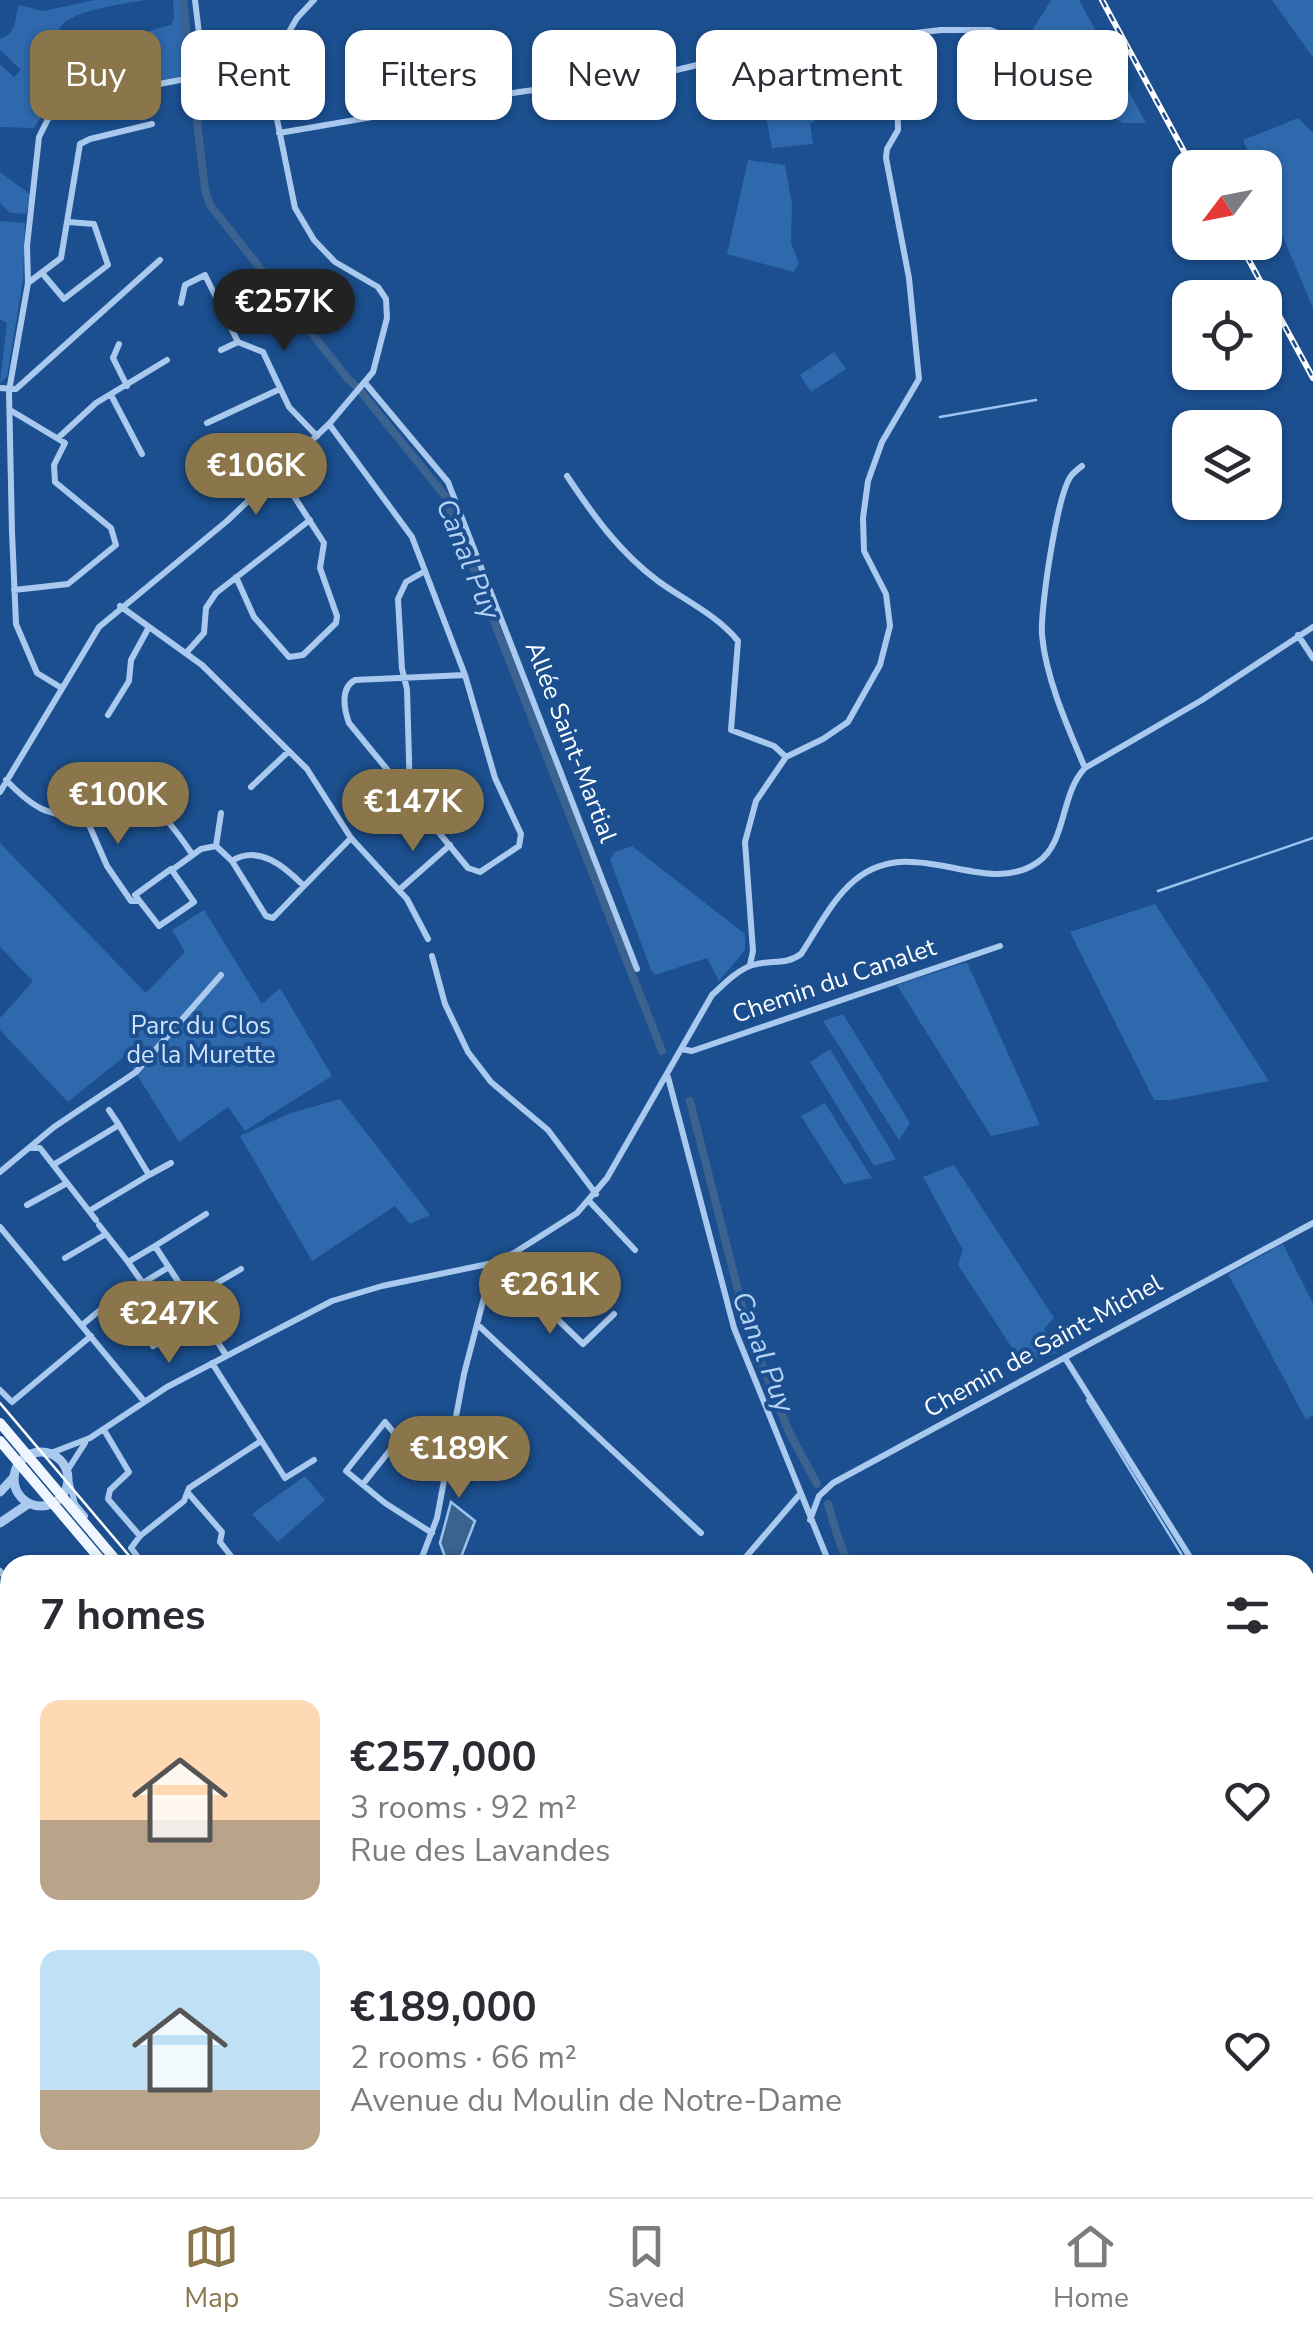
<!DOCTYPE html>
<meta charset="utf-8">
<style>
body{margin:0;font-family:"Nunito Sans",sans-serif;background:#f2f2f3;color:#2b2b33;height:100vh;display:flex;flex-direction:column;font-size:38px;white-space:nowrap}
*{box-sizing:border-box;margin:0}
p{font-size:32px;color:#7c7c81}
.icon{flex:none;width:55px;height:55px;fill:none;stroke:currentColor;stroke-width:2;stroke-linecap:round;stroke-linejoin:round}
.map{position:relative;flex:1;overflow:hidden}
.sheet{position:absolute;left:0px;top:1555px;width:1315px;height:642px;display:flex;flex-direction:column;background:#fff;border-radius:30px 30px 0 0;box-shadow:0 2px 8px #0004}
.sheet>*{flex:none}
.top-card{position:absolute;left:30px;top:30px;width:1255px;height:90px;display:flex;gap:20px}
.needle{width:65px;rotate:238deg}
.tools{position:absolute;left:1172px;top:150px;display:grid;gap:20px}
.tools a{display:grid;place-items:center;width:110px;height:110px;border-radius:20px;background:#fff;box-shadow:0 2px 8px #0004;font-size:50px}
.price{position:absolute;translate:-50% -85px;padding:0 22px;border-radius:35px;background:#8a764a;color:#fff;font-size:32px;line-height:65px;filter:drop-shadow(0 2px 5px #0008)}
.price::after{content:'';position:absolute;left:50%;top:60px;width:30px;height:22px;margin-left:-15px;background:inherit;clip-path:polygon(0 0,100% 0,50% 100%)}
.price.selected{background:#222;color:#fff}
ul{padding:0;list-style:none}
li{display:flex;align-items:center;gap:30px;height:250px;padding:0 40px}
li span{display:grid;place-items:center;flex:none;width:280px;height:200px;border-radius:20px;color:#555}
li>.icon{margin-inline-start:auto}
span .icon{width:120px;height:120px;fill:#fffc;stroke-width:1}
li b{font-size:42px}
h2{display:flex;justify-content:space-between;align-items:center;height:120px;padding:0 40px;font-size:42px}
.tag{padding:0 35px;border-radius:20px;background:#fff;box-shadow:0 2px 8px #0004;font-size:35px;line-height:90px}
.tag.selected{background:#8a764a;color:#fff}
.dock{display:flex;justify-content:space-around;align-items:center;height:140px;border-top:2px solid #e1e1e2;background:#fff;font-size:28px;color:#7c7c81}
.dock a{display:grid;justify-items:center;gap:5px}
.dock .selected{color:#8a764a}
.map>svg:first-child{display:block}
.green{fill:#2e69ad}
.water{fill:#3c6290;stroke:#9cc4f0;stroke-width:2.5}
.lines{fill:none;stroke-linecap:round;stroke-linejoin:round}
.stream{stroke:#9cc4f0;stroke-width:2.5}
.canal{stroke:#3c6290;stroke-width:8}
.minor{stroke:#a9c9ee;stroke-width:6}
.tertiary{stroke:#a9c9ee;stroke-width:9}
.primary{stroke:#f0f6ff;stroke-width:10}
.tram{stroke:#fff;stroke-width:2.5}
.rail-casing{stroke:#fff;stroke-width:6}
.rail{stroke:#1b4f8f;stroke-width:2.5;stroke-dasharray:8;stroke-linecap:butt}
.labels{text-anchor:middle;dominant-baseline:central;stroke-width:8;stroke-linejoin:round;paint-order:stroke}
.street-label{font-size:25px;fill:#fff;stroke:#1b4f8f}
.park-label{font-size:25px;fill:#cfe3fa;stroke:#1b4f8f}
.water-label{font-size:28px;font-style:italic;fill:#b5d3f5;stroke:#1b4f8f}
</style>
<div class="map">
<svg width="1313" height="2197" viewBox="0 0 1313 2197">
<rect width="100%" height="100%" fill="#1b4f8f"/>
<path class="green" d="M95,0H146C126,4 60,10 58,34C58,39 60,45 61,50L83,49L171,25L174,19L173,0H181L188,75L75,98L43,114L34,128L0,127V64L14,77L21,70L0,50V39C18,33 14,18 19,5L43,11Z
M1051,0H1079L1146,123H1123L1096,109L1033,47V29Z
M1272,0H1313V57L1312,56Z
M879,80L882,112L846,118L845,103L854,102L859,96V83Z
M763,100L810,102L815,121L810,124L813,144L772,148Z
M1298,118L1313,133V308L1265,194V168L1254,167L1243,140Z
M748,160L785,165L792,204L791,243L799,263L794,272L727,254Z
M0,172L31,195L26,214L10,213L0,203Z
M0,221L25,223L23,280L7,377L0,383L7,323L0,319Z
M834,352L846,369L811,392L800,375Z
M0,843L146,993L185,952L172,930L204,910L262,1004L280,988L332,1076L245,1131L228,1107L179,1142L125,1056L68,1102L0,1030V1018L33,981L0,947Z
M632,846L745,934V950L719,981L707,958L655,975L651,970L610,860L615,852Z
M1155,904L1269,1081L1171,1100H1154L1070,932Z
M967,962L1040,1125L991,1136L897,985Z
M843,1014L910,1123L899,1140L823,1021Z
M830,1049L896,1159L874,1166L810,1062Z
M340,1099L430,1215L410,1224L395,1206L312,1261L240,1136L288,1114Z
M825,1103L872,1178L844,1184L801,1116Z
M954,1165L1054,1318L1044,1329L1057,1353L1022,1363L958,1265L963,1250L923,1177Z
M1283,1244L1313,1303V1415L1306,1420L1228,1274Z
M305,1476L325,1500L278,1542L252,1514Z
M1307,1997L1313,2003V2197H1305L1299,2188H1305Z
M43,2188H156L164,2197H32Z
M865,2188H937L943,2197H862Z
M1163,2188H1237L1221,2197H1169Z"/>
<path class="water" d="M451,1502L475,1521L458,1565H448L440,1543Z"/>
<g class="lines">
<path class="stream" d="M940,417L1036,400
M1158,891L1313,838
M1087,1400L1188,1565
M1305,1750L1313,1762
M1305,1797L1313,1793"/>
<path class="canal" d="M183,0L205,190L210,205L348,379L358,388L445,496L662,1051
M690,1101L747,1326L789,1432L817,1484
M828,1504L836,1531
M837,1534L848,1565
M1305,1975L1313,1982"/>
<path class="minor" d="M195,0L204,76L267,70
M279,133L519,92L672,71L756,51L941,30H990L1018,41
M42,273L64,299L108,265L94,224L68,222
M28,283L61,258L80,144L90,139L152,124
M181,303L185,285L205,275L238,342
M119,344L113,358L127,386
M221,350L238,342L263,352L289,407L317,436
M366,384L448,482L637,969
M0,388L16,389L160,260
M111,395L142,454
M10,410L65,443L54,465L55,482L111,528L116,545L68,584L14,590
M207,423L280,389
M329,424L412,537L465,675L495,778L521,834L519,846L480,872L468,868L349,723C344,709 340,688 355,680L465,675
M58,438L96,403L167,360
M1082,466C1078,469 1074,472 1071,476C1057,495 1040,610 1042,635C1046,679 1068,728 1085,768
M567,476C593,515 619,552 658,581C684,600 717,615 738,641L731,730L774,746L786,757
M236,577L254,617L289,657L303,655L336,623L337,616L320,568L324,543L279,473
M120,606L202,665L307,769L351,838L407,899L428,939
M1298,635L1313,658
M186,653L204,633L206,608L216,593L310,520
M60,687L37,673L16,624L12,532L9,391L28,283L27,246L39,137L50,115L69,105L92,97L180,80
M108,715L129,681L131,660L149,627
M6,780C34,809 46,815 86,818C118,750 170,821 192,854
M251,787L289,751
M0,792L99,627L227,521L329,424L373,372L387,318L386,299L378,287L335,262L314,240L295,208L267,70L297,18L314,0
M410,795L407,689L402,669L398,599L406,582L425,571
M86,818L107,866L131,901H138
M216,846L221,813
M232,861C259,844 285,867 304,886L351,838
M171,869L194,902L159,926L135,895Z
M172,870L201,849L216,846L232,861L266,916L273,918L304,886
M399,890L450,845
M432,956L445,1004L468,1052L491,1082L548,1130L596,1194
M750,965L753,951L745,842L756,801L786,757L823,739L848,722L880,665L890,626L886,594L864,551L863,518L868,481L882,442L919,379L909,278L886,158L887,149L898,130L896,35
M681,1049L692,1051L1000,946
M668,1077L734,1328L830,1565
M109,1110L119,1125
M30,1148H40L96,1220
M53,1165L119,1125L149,1175L89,1211
M0,1172L54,1127L136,1072L221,975
M149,1175L171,1163
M590,1202L635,1250
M27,1205L67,1183
M99,1225L128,1262L155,1246L226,1355
M0,1227L144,1401
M155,1246L206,1214
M514,1253L523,1286L583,1344L614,1314
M65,1258L106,1234
M128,1262L142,1282
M190,1299L241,1269
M477,1324L701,1533
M82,1325L105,1306L169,1267
M153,1346L203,1319
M1065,1358L1195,1565
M212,1363L285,1478L314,1460
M0,1390L12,1402L91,1336
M104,1430L129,1472L110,1490L108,1499L140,1536
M51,1453L90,1438L167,1387L332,1301L382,1286L493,1263L514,1253L577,1213L607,1178L712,995C724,984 737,970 753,965C771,959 785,966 801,954C817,930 832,899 855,880C914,831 985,900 1038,862C1067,842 1060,794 1085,768L1202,700L1313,627
M67,1471L85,1443
M68,1476L75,1504L85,1516
M363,1484L399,1439L385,1422L346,1471L385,1503L432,1533
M189,1494L222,1532L220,1542L238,1565
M810,1520L819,1496L833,1483L1313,1223
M144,1565L131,1548L140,1536L184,1501L189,1488L261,1441
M419,1565L437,1518L464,1374L493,1263
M739,1565L800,1494
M0,1571L10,1583
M0,1648L8,1641
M0,1724L10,1719
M1305,1739L1313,1752
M0,1788L10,1840
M0,1898L10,1892
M1305,1949L1313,1956
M167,2188L174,2197
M412,2188L419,2197
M730,2188L739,2197
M944,2188L950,2197
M199,2197L203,2188
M305,2197L319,2188
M706,2197L716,2188
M856,2197L860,2188"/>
<path class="tertiary" d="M14 1479a27 27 0 1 1 54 0a27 27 0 1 1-54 0Z
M0,1492L14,1477
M0,1523L28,1504"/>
<path class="primary" d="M0,1423L120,1565
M0,1441L105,1565
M1305,1887L1313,1882
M1305,1897L1313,1892
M622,2188L629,2197
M635,2188L642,2197
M774,2197L792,2188
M793,2197L810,2188"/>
<path class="tram" d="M0,1403L137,1565
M646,2188L655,2197"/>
<g class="rail-casing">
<path id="rail" d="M1102,0L1193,168
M1239,242L1313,378"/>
</g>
<use href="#rail" class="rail"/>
</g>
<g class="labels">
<g class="street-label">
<text transform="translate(571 742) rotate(69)">Allée Saint-Martial</text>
<text transform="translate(834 981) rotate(-19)">Chemin du Canalet</text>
<text transform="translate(1043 1346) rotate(-29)">Chemin de Saint-Michel</text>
</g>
<g class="park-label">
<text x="201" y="1026">Parc du Clos<tspan x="201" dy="29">de la Murette</tspan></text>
</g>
<g class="water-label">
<text transform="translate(468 559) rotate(68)">Canal Puy</text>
<text transform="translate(763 1352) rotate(69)">Canal Puy</text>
</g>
</g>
</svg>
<div class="tools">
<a><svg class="needle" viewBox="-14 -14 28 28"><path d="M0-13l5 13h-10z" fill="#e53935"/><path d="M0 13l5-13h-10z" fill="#7c7c81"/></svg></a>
<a><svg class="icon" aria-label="locate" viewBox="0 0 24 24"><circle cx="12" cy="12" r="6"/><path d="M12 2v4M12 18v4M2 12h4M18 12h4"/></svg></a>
<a><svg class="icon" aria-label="layers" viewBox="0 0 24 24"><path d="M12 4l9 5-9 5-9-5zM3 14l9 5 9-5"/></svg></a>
</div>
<b class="price selected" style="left:284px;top:354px">€257K</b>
<b class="price" style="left:256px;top:518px">€106K</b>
<b class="price" style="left:118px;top:847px">€100K</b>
<b class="price" style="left:413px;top:854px">€147K</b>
<b class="price" style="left:550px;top:1337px">€261K</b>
<b class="price" style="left:169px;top:1366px">€247K</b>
<b class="price" style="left:459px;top:1501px">€189K</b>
<div class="top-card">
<a class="tag selected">Buy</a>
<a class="tag">Rent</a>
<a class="tag">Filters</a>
<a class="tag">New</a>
<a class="tag">Apartment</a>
<a class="tag">House</a>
</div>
<section class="sheet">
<h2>7 homes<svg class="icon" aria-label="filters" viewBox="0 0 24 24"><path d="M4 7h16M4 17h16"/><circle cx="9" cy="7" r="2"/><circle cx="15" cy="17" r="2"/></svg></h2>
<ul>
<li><span style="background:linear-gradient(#ffd9b3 60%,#b9a48a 0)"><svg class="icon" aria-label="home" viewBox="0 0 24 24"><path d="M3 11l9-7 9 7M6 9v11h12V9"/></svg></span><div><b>€257,000</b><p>3 rooms · 92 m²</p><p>Rue des Lavandes</p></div><svg class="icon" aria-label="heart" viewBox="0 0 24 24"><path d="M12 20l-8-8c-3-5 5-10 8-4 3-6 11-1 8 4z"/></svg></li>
<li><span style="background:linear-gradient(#bfe0f5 70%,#b9a48a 0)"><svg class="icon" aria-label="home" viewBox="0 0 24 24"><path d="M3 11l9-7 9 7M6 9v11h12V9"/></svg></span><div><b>€189,000</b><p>2 rooms · 66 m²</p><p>Avenue du Moulin de Notre-Dame</p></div><svg class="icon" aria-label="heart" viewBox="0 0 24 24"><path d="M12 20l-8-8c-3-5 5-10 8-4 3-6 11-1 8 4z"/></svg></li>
</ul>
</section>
</div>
<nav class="dock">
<a class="selected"><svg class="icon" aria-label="map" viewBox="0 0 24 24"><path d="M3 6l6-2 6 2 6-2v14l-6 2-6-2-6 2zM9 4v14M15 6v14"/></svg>Map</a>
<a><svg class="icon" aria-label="saved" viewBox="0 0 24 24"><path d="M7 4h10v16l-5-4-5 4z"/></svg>Saved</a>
<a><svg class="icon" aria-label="home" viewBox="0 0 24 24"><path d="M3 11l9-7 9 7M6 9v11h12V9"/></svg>Home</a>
</nav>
